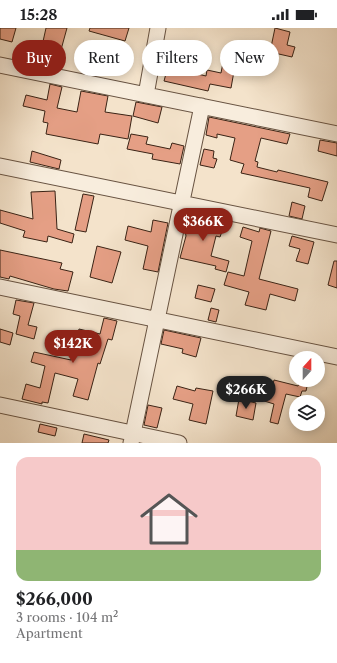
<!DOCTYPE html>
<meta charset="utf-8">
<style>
body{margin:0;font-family:"Libre Caslon Text",serif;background:#f2f2f2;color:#202124;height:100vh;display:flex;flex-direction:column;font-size:15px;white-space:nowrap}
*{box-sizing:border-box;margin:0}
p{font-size:13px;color:#757577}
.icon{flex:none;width:22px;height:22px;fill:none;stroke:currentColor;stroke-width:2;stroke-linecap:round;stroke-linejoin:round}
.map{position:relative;height:415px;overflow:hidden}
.drawer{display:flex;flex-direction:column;background:#fff;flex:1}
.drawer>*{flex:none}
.banner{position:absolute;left:12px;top:12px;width:313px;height:36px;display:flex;gap:8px}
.needle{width:26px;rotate:21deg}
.tools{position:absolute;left:289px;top:323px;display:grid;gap:8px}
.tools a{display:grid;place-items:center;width:36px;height:36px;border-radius:50%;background:#fff;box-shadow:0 2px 10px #0003;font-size:20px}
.price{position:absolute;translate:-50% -34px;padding:0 9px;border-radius:14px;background:#8f2418;color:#fff;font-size:13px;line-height:26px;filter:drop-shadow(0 1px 2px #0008)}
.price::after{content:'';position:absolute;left:50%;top:24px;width:12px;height:9px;margin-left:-6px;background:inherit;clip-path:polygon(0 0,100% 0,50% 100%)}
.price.selected{background:#222;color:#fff}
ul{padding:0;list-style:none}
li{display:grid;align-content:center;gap:8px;height:212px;padding:0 16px}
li+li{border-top:1px solid #e0e0e0}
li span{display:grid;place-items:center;height:124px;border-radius:12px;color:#555}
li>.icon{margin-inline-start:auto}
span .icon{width:72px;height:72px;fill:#fffc;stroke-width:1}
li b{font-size:17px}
.pill{padding:0 14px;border-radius:18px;background:#fff;box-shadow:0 2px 10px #0003;font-size:14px;line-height:36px}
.pill.selected{background:#8f2418;color:#fff}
.status{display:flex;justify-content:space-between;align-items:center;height:28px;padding:0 20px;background:#fff;direction:ltr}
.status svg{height:11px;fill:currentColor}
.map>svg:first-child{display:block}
.building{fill:#e59f85;stroke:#3a2315}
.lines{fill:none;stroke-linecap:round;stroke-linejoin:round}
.minor-casing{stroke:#685342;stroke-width:17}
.minor{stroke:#f8eddd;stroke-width:15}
</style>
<div class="status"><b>15:28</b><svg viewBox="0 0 49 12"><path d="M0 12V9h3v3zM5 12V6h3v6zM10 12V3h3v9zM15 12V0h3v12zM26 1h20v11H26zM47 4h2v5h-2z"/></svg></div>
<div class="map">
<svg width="337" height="415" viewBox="0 0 337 415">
<rect width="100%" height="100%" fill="#f4e3cb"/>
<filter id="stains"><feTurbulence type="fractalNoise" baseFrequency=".005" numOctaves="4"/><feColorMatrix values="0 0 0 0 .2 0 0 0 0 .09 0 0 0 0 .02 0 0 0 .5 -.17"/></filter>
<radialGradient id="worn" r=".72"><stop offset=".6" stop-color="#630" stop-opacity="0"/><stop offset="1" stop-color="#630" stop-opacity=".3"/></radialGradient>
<path class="building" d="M0,0H16L12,14L0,11Z
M46,0H67L59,29H56V30L40,27Z
M90,0H129L125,13L89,3Z
M275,0L290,4L287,17L295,19L292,29L270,24Z
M226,19L238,21L231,60L210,56L208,63L164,53L167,42L185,47V43L206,48L207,42L221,45Z
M50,56L62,59L57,80L77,84L81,63L108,68L105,84L132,88L128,111L100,106L98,116L46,106L48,95L43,94L45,83L23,78L26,67L47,72Z
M136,74L162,79L158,95L133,88Z
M209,89L290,106L287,116L261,110L255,133L258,134L257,139L277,144L278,142L328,154L322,173L308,169L310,160L241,145L244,136L230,132L235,110L217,106V110L206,107Z
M131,106L148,109L146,116L170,121L172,115L184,118L180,136L152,131L153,126L127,121Z
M320,112L337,115V128L318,123Z
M204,121L214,123L213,130L217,131L214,140L200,137Z
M32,123L61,132L59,141L30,134Z
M55,163L57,201L74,206L72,215L48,208L47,214L23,209L25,203L0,195V182L33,191L31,164Z
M83,166L94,168L86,204L75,202Z
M292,174L305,178L302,191L289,188Z
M189,186L225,195L220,209L216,208L211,228L229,233L226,244L215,241L216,238L180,230L186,208L185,202Z
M153,192L168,195L158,244L143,241L148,218L125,212L128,198L151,204Z
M243,199L259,204L260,200L271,203L259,251L298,261L295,273L270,266L266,282L245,277L249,264L224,257L228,244L244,248L252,213L240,209Z
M292,208L314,214L308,236L296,233L300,221L289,218Z
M97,218L121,224L112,255L90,249Z
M0,222L62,235L60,241L73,244L68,263L54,261L10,248L9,251L0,249Z
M334,233H337V260L328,257Z
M198,257L215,261L211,274L195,270Z
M16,272L34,275L28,297L37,299L34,311L16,306L20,288L13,286Z
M211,280L219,282L216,294L208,292Z
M104,290L117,293L112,312L108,311L100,336L98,335L88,372L73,368L78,351L55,345L48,375L42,374V376L22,371L26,356L40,360L45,338L31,334L34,324L71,332L79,301L100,306Z
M0,301L13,305L10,317L0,314Z
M164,302L201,310L196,329L182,325L183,321L161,316Z
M274,352L298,358L300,352L308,354L306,363H302L300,369L286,366L278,396L270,394L274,376L261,372L263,362L271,364Z
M177,358L195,363L196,360L213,363L206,396L189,392L193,376L173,371Z
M239,371L256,375L253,392L236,388Z
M148,377L162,380L157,400L144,397Z
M40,396L57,400L55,408L38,404Z
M84,406L109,412L108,415H82Z"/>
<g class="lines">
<g class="minor-casing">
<path id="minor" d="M0,37L337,106
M146,67L158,0
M0,138L337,207
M0,259L337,329
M0,377L179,415
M131,415L202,78"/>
</g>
<use href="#minor" class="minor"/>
</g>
<rect width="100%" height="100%" filter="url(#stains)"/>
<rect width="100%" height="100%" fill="url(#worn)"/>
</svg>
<div class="tools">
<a><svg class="needle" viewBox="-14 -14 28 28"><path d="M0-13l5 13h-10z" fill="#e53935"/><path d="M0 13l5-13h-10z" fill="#757577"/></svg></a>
<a><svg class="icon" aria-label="layers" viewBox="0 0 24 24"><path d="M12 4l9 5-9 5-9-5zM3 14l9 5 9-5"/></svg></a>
</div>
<b class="price" style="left:203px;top:214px">$366K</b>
<b class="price" style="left:73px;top:336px">$142K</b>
<b class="price selected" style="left:246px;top:382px">$266K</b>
<div class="banner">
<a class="pill selected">Buy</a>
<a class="pill">Rent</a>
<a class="pill">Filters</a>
<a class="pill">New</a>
</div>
</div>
<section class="drawer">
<ul>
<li><span style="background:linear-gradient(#f6c9c9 75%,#8fb573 0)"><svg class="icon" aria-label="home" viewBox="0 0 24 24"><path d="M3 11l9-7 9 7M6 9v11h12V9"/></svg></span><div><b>$266,000</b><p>3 rooms · 104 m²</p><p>Apartment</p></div></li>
</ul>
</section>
